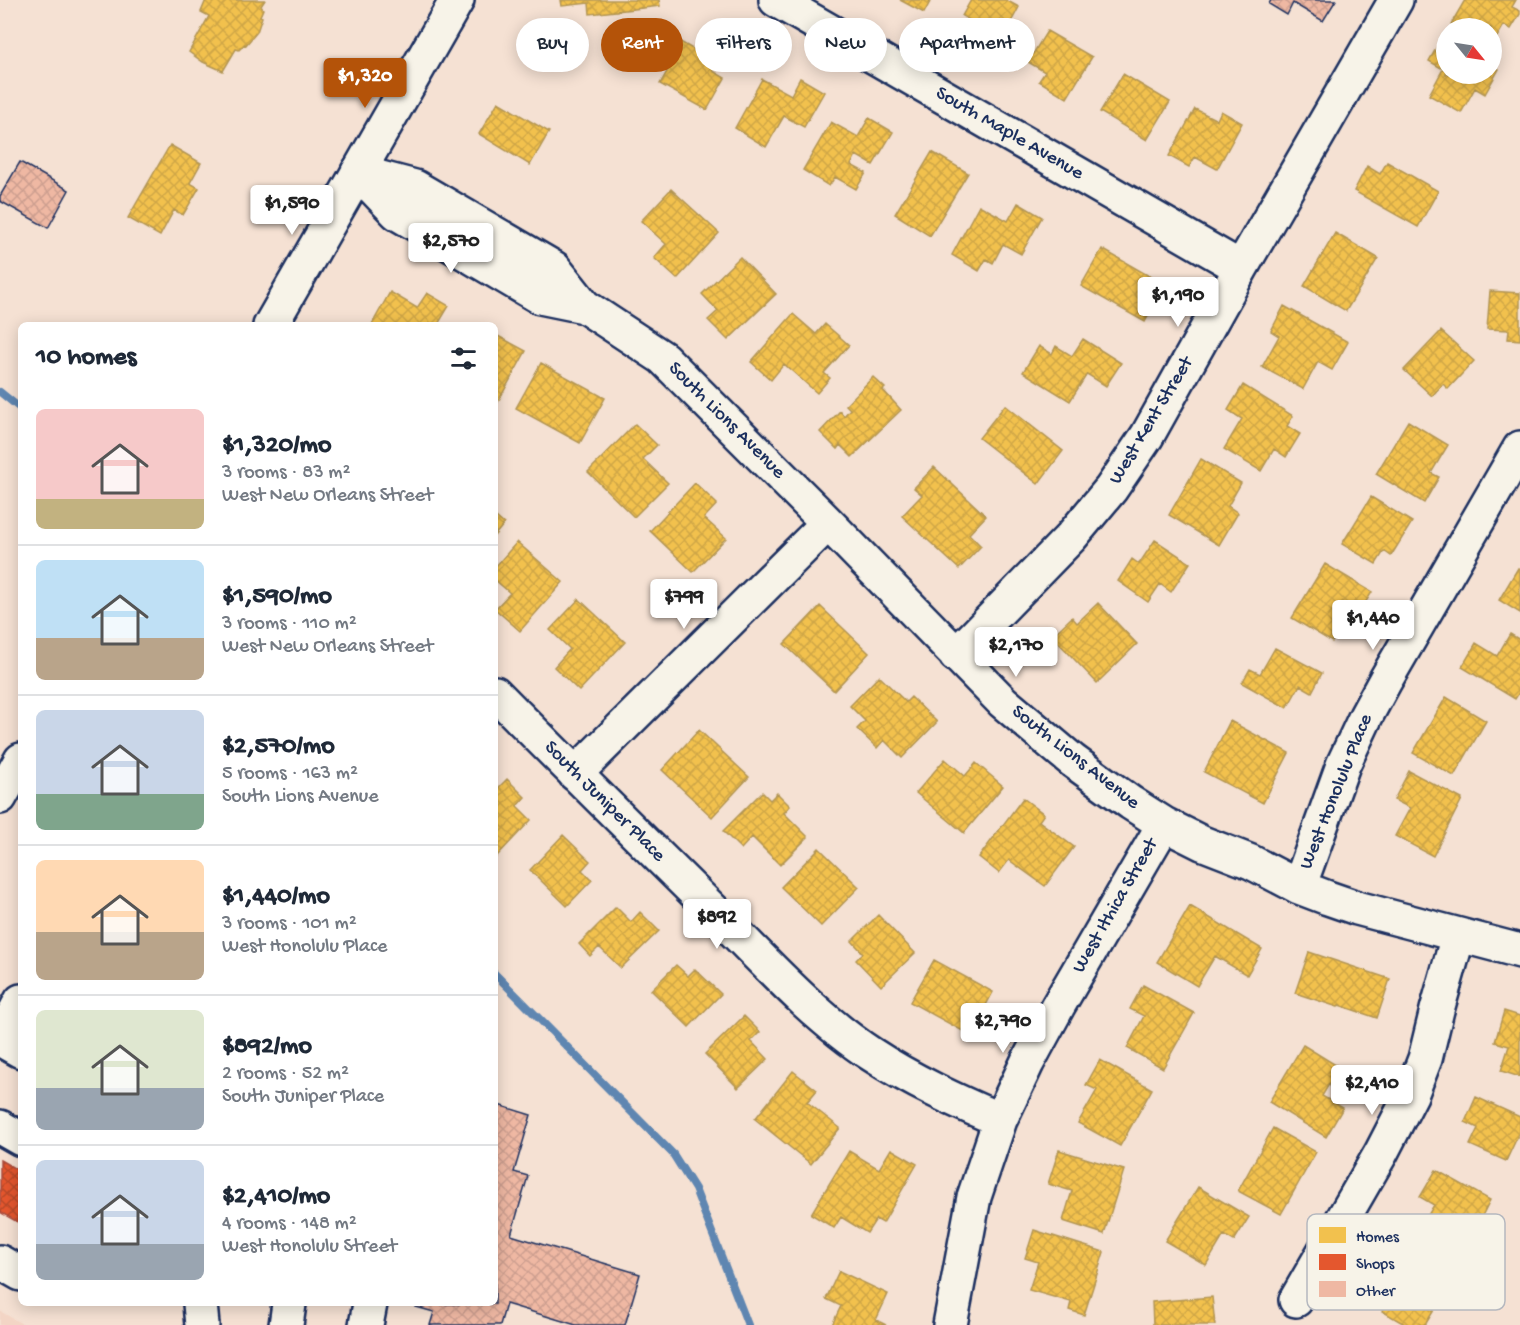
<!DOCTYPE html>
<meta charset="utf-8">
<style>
body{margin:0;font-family:"Gochi Hand",sans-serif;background:#f6f6f7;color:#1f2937;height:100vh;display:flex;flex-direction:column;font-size:22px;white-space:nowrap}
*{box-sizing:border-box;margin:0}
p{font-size:20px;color:#747a83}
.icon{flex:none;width:33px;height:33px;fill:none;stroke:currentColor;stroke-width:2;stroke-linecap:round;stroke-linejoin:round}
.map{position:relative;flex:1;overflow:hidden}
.side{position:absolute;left:18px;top:322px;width:480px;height:984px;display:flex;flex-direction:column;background:#fff;border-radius:9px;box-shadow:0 3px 15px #0003}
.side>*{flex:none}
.banner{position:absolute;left:516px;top:18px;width:570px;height:54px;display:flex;gap:12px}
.needle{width:39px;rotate:120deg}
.tools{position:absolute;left:1436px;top:18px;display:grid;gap:12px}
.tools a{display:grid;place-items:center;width:66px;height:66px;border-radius:50%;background:#fff;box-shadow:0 3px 15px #0003;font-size:30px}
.price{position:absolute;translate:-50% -51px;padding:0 14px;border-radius:6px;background:#fff;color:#222;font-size:20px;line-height:39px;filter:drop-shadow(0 2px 3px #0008)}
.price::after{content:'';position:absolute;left:50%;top:36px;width:18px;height:14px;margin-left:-9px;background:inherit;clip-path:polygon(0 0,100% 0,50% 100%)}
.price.current{background:#b45309;color:#fff}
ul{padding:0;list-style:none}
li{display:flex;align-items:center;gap:18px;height:150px;padding:0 18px}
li+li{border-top:2px solid #e0e1e3}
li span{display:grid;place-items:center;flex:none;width:168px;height:120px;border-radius:9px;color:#555}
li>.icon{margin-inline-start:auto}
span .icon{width:72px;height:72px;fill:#fffc;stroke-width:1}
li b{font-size:26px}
h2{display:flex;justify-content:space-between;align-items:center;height:72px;padding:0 18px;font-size:26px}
.tag{padding:0 21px;border-radius:27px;background:#fff;box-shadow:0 3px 15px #0003;font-size:21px;line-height:54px}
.tag.current{background:#b45309;color:#fff}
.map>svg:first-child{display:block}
.built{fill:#f3d5c5}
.homes{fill:url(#homes-cross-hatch);stroke:#b29553;stroke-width:1.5}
.shops{fill:url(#shops-cross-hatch);stroke:#a84b3c;stroke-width:1.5}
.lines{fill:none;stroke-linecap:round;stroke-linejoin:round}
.stream{stroke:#5e86b1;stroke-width:8}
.building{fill:url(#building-cross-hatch);stroke:#1b2f5e;stroke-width:1.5}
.minor-casing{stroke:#1b2f5e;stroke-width:38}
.major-casing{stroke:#1b2f5e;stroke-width:38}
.minor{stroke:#f7f3e8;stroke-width:33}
.major{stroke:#f7f3e8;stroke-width:33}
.labels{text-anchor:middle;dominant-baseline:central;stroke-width:6;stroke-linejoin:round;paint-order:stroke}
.street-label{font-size:20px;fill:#1b2f5e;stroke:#f7f3e8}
.key{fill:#f7f3e8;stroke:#b5b8bf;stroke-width:1.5}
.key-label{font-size:16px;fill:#1b2f5e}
</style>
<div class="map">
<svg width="1520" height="1325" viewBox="0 0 1520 1325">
<defs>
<pattern id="homes-cross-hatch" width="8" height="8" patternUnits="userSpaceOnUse" patternTransform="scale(1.5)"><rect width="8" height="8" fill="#f2c14e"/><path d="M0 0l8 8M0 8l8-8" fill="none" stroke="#cfa646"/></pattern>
<pattern id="shops-cross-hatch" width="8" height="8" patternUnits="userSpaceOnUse" patternTransform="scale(1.5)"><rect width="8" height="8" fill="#e4572e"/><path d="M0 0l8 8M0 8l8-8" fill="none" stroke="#b8482a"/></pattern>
<pattern id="building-cross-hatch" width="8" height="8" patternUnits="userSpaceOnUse" patternTransform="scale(1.5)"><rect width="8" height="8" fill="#efb8a3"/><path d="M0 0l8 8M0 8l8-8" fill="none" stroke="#cc9e8f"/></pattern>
</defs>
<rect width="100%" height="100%" fill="#f5e1d3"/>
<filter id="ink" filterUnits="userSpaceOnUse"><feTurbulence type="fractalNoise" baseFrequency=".0167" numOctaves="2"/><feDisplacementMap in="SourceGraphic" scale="12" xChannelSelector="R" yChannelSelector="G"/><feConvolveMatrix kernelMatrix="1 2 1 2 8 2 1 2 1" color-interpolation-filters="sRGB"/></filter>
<g filter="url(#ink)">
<path class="built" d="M0,1311L24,1325H0Z"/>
<path class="homes" d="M206,0H265L261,6L263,9L260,16L262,17L257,32L246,45L245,44L239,50L236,49L223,71L203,62L189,52L209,16L201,12Z
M561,0H659L660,6L590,14L589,3L562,6Z
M900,0H931L924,13Z
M971,0H1006L1019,7L994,54L966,39L975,23L962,16Z
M1465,0H1516L1512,7L1520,11V14L1511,29L1504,25L1491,47V28H1459L1451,24Z
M1047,31L1092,57L1067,98L1039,81L1045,72L1028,62Z
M670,36L717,63L713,71L725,78L707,110L660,84L669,68L656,61Z
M1442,38L1446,40V74H1491V65L1499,69L1485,94L1475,88L1461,113L1429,95L1443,69L1429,61Z
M1123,74L1170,102L1147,140L1100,112Z
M800,78L824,92L804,127L784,116L766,147L735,128L762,79L791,95Z
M498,102L549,132L530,165L479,134Z
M1195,109L1217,120L1221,111L1242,123L1217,169L1195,157L1189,167L1169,156Z
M869,118L893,132L873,165L856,155L851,165L866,173L856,189L835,177L829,186L803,170L831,122L858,137Z
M170,145L201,163L190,183L199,188L183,215L174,210L160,236L128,218Z
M932,152L968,173L930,236L895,214Z
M1387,162L1438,191L1418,227L1354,191L1367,166L1380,174Z
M671,189L719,233L677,279L654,258L666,244L641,221Z
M1018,203L1042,217L1021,254L1003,244L993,263L986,259L979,271L952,255L979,205L1008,221Z
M1335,233L1378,258L1346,311L1304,286Z
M1102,249L1165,285L1145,322L1081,286Z
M740,257L776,294L728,340L708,320L718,311L702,294Z
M1490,291L1520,293V340L1508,339L1509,330L1487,329Z
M390,292L417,308L427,293L449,306L437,326H371Z
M1284,306L1348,342L1332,370L1318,362L1303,389L1262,367L1279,336L1271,331Z
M793,314L816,334L825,324L849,345L824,373L830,378L817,393L784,364L771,380L751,362Z
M1441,331L1474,361L1448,389L1443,384L1432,396L1404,370Z
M496,335L526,351L495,407V336Z
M1083,339L1121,363L1106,386L1087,374L1070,401L1023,372L1039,346L1052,354L1056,346L1072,356Z
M541,363L605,398L580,443L516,408Z
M873,377L885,388L883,390L901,410L852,457L840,445L837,449L820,432L840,411L844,416L850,409L846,405Z
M1243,385L1293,416L1287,426L1300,434L1286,457L1274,449L1261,471L1224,449L1242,419L1228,410Z
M1005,405L1063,451L1038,484L979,438Z
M1408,421L1448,445L1431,473L1439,477L1424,503L1376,474Z
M635,424L657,445L643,459L668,483L634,517L588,472Z
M1201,459L1241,483L1228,506L1238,513L1219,545L1169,515Z
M934,467L986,516L969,534L981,546L959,569L902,516L922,495L914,488Z
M695,483L717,504L704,518L726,538L693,572L650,531Z
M1371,497L1412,522L1391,556L1384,551L1376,564L1342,544Z
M495,516L504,524L495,535Z
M1155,540L1190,563L1171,592L1160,584L1148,602L1118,581L1132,559L1139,564Z
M517,542L563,582L520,631L495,609L510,593L495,580V567Z
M1325,564L1372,592L1357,616L1350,612L1332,642L1292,618Z
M1518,568L1520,569V613L1499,600Z
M579,599L625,642L579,691L554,667L570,649L550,630Z
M1098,603L1137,644L1097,683L1052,636L1072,617L1077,623Z
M820,606L869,653L834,691L784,644Z
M1510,634L1520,640V691L1515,699L1462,667L1476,643L1497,656Z
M1275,648L1322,673L1312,692L1300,685L1287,708L1242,683L1250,669L1260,674Z
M879,676L906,702L911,697L937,722L902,758L884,740L877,748L857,729L865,721L850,706Z
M1446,697L1486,721L1454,776L1413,753Z
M1230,721L1289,753L1263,803L1204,772Z
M699,730L749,777L712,817L662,770Z
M945,759L965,776L976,763L1003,786L964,833L916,793Z
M1409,771L1462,799L1433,856L1395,836L1410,808L1394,800Z
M507,779L525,797L517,806L531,820L495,858V791Z
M762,792L770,800L777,793L790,806L784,813L808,837L780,865L752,837L741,849L723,831Z
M1023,798L1044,814L1039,821L1074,847L1045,886L1009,860L999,873L979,857Z
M563,835L590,861L582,870L592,880L567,906L530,870Z
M819,848L859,887L821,926L781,887Z
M1190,906L1262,949L1247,975L1215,956L1197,986L1157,962Z
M616,907L631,922L640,912L659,931L621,968L599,947L590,956L579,944Z
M878,915L915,953L881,986L856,960L863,953L852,941Z
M1309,952L1390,979L1377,1018L1339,1005L1338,1007L1295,993Z
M934,960L993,992L970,1035L910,1002Z
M676,965L688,976L695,969L721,994L689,1027L651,990Z
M1143,985L1194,1013L1163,1068L1127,1048L1144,1016L1130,1009Z
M1504,1011L1520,1016V1077L1501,1071L1509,1046L1495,1042Z
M744,1016L760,1032L751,1041L768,1059L738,1088L705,1054Z
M1303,1045L1339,1067L1322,1096L1343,1108L1326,1137L1269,1102Z
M1100,1060L1152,1089L1120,1146L1078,1123L1097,1090L1086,1085Z
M793,1071L817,1090L807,1102L840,1128L811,1164L755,1119Z
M1476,1097L1520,1117V1131L1506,1161L1470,1145L1478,1128L1465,1122Z
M1273,1128L1316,1152L1281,1214L1238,1191Z
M891,1149L917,1164L883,1223L876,1219L867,1233L841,1217L834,1228L811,1214L849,1151L879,1169Z
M1059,1150L1124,1170L1104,1234L1063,1221L1072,1191L1048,1184Z
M1436,1170L1490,1200L1480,1220L1490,1226L1477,1249L1465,1243L1458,1257L1417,1234L1434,1205L1420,1197Z
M1198,1187L1249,1217L1234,1241L1224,1235L1206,1265L1165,1241Z
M1034,1230L1104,1252L1084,1315L1069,1310L1071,1302L1029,1290L1038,1262L1025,1258Z
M1406,1253L1452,1280L1425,1325H1406L1382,1311L1391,1295L1383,1291Z
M839,1271L888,1294L876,1320L886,1325H832L841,1306L826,1299Z
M1212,1297L1215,1325H1153L1152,1302Z"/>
<path class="shops" d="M0,1160L21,1172V1224L0,1212Z"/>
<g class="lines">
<path class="stream" d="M0,392L21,409
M495,974L673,1154L695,1189L748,1325"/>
</g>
<path class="building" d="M1271,0H1336L1323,21L1293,3L1287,15L1269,4Z
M20,162L69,190L48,228L0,201V196Z
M495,1104L531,1115L514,1172L528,1176L511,1235L640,1274L625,1325H576L506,1304L500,1325H430L434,1312L416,1307L417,1304H495Z"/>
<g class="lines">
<g class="minor-casing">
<path id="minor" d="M776,0L1241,268
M358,172L415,187L554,268L584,306L663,358L828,523L1003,702L1073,761L1131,803L1164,824L1202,843L1251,862L1299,887L1328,898L1357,908L1520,951
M358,172L397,213L540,297L584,306
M956,655L1071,537L1111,489L1147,436L1241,268L1396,0
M495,693C569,768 645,843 720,917C766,963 817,1019 871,1054C912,1081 956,1101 1000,1120
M575,774L828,523
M1299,887L1343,765L1366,716L1385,681L1520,448
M0,1033L12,1018L21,1001
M0,1039L21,1051
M0,1127L21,1139
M0,1262L21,1274
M1296,1300L1381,1153L1411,1095L1425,1059L1437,1010L1458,936
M200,1304L202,1325
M286,1325L289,1304
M366,1325L370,1304
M950,1325L974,1197L1000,1120L1027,1063L1058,1006L1164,824"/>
</g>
<g class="major-casing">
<path id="major" d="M270,326L457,0
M0,797L21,760"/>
</g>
<use href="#minor" class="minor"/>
<use href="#major" class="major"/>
</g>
</g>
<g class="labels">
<g class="street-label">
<text transform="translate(1009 134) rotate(30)">South Maple Avenue</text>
<text transform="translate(726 421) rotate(45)">South Lions Avenue</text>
<text transform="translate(1152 421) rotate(-59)">West Kent Street</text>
<text transform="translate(1075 758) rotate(38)">South Lions Avenue</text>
<text transform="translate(1337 792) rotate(-68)">West Honolulu Place</text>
<text transform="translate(604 802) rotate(45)">South Juniper Place</text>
<text transform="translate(1116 906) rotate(-60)">West Ithica Street</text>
</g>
</g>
<rect x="1307" y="1214" width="198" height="96" rx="9" class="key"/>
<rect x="1319" y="1227" width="27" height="16" fill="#f2c14e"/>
<rect x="1319" y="1254" width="27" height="16" fill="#e4572e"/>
<rect x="1319" y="1281" width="27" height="16" fill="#efb8a3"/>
<g class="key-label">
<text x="1356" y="1241">Homes</text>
<text x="1356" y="1268">Shops</text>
<text x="1356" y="1295">Other</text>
</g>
</svg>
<div class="tools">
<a><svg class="needle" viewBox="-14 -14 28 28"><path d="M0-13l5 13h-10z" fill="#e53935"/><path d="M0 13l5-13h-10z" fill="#747a83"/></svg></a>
</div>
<b class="price current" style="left:365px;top:109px">$1,320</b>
<b class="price" style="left:292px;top:236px">$1,590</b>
<b class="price" style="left:451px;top:274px">$2,570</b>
<b class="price" style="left:1178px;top:328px">$1,190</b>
<b class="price" style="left:684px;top:630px">$799</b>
<b class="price" style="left:1373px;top:651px">$1,440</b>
<b class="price" style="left:1016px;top:678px">$2,170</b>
<b class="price" style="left:717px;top:950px">$892</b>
<b class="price" style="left:1003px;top:1054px">$2,790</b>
<b class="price" style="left:1372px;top:1116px">$2,410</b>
<div class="banner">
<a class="tag">Buy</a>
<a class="tag current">Rent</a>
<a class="tag">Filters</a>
<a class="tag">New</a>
<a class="tag">Apartment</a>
</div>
<section class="side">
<h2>10 homes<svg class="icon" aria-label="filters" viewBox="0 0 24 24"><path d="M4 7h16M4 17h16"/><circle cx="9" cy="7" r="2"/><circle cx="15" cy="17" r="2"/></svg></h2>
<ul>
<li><span style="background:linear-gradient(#f6c9c9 75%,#c2b280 0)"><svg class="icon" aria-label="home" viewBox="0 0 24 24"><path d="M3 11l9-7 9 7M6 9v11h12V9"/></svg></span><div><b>$1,320/mo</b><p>3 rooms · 83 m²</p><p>West New Orleans Street</p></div></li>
<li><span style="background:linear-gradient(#bfe0f5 65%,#b9a48a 0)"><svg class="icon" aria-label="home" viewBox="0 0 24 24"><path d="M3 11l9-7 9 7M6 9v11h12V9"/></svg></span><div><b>$1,590/mo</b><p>3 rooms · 110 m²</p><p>West New Orleans Street</p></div></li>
<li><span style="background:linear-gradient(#c9d6e8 70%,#7fa58c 0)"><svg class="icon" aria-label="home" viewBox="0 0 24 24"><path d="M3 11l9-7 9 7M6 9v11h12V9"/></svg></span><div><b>$2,570/mo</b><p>5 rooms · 163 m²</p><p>South Lions Avenue</p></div></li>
<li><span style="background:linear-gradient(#ffd9b3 60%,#b9a48a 0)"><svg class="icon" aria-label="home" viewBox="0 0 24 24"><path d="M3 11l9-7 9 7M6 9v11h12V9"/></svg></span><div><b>$1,440/mo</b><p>3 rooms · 101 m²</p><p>West Honolulu Place</p></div></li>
<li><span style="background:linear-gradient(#dfe7d0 65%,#9aa5b1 0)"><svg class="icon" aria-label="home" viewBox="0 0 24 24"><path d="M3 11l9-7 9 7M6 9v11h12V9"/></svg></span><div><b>$892/mo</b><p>2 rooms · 52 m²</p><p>South Juniper Place</p></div></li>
<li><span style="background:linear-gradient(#c9d6e8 70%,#9aa5b1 0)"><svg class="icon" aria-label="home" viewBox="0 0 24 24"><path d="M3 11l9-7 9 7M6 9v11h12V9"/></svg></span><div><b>$2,410/mo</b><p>4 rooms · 148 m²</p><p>West Honolulu Street</p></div></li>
</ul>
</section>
</div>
